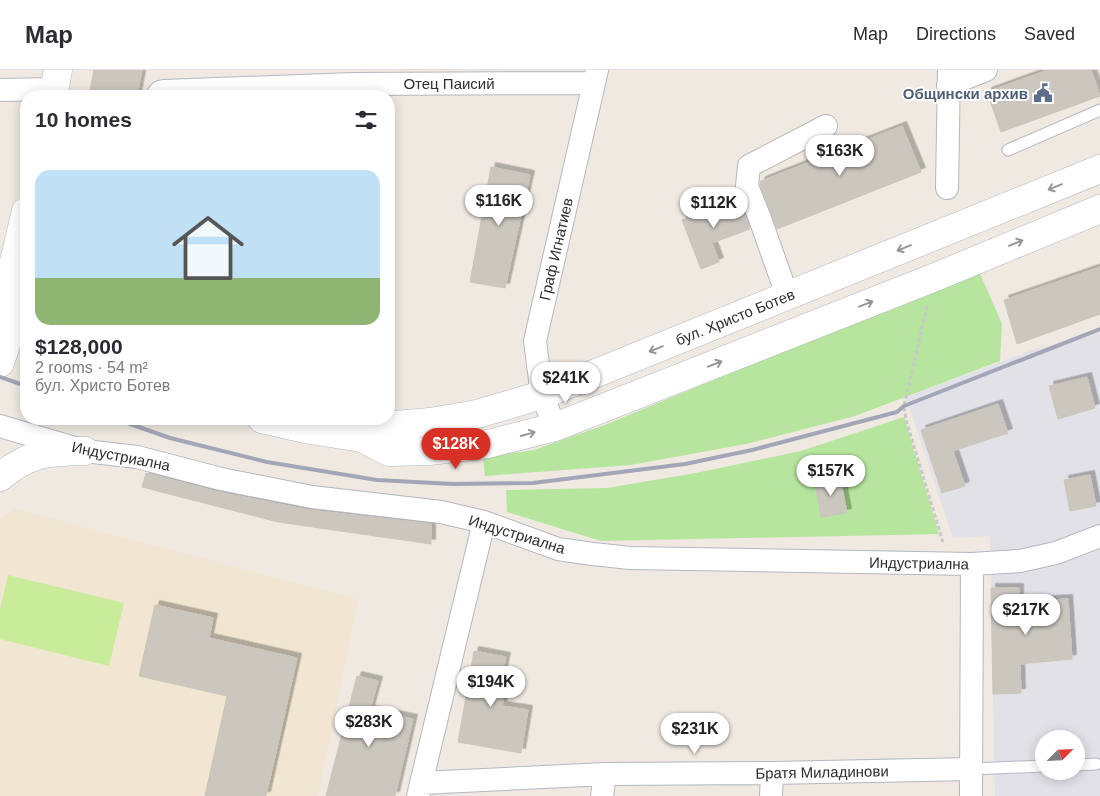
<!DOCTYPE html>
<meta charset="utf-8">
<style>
body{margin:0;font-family:Arial,sans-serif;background:#f7f7f7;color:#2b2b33;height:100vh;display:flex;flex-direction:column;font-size:19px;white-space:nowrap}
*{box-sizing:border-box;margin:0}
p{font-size:16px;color:#7c7c81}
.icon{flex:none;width:28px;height:28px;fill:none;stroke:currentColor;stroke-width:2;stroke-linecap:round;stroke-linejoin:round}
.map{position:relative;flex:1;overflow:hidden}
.drawer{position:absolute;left:20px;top:20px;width:375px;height:335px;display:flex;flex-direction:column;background:#fff;border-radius:20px;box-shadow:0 2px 12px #0003}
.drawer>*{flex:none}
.needle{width:32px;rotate:66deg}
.controls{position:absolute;left:1035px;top:660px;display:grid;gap:10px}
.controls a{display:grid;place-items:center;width:50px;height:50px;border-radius:50%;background:#fff;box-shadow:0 2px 12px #0003;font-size:25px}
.price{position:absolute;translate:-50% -42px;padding:0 11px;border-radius:18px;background:#fff;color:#222;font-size:16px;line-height:32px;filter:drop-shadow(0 1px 2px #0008)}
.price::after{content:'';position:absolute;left:50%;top:30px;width:15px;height:11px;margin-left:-8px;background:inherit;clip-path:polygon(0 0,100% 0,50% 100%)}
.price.active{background:#d93025;color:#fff}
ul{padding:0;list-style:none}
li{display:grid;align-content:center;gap:10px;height:265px;padding:0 15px}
li span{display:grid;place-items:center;height:155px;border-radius:15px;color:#555}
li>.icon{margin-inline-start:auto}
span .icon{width:90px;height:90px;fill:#fffc;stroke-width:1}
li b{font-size:21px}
h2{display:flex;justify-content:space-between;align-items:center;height:60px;padding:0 15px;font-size:21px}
header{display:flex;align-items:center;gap:30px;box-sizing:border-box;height:70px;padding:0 25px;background:#fff;border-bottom:1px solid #e1e1e2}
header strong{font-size:24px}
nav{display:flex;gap:28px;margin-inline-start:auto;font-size:18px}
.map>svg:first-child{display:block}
.industrial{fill:#e3e1e8;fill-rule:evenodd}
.education{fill:#f0e6d1}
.green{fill:#b6e59e}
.pitch{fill:#c9ec9a}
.building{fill:#cbc7bf;stroke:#cbc5ba;filter:url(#shadow)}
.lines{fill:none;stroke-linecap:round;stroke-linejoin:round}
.lane-casing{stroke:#b4b7c1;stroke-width:13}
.street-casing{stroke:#b4b7c1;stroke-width:24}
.secondary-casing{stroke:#b4b7c1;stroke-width:29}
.path{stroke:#c9c9c9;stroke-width:3;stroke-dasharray:4 2.5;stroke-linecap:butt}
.lane{stroke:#fff;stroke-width:11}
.street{stroke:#fff;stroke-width:22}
.secondary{stroke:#fff;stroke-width:28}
.rail{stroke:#a3a6b8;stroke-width:4}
.oneway{stroke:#969696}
.labels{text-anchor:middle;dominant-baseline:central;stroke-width:4;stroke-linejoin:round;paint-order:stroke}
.street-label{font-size:15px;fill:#2e2e2e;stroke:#fff}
.service-label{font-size:15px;font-weight:bold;fill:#4e5e75;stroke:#fff;text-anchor:end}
</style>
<header>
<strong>Map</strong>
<nav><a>Map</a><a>Directions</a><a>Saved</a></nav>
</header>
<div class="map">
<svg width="1100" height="726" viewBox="0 0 1100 726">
<defs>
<filter id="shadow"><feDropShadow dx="4.5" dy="-4.5" stdDeviation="0" flood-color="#0004"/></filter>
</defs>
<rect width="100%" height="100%" fill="#efe9e1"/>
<path class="industrial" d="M1100,263V726H995L990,466L953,468L906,327L1033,280ZM1044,669H1076V701H1044Z"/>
<path class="education" d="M15,439L358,529L318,726H0V448Z"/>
<path class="green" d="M979,201L1002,254L1000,291L855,346L746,374L631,395L485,406L483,388L534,380L602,356Z
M904,347L939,464L601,471L507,442L506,420L607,418L696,403L801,381Z"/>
<path class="pitch" d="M8,505L124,533L109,596L0,569V540Z"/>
<path class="building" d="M94,0H142L137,26H89Z
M1048,0H1091L1100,26L1001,62L987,22Z
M902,56L921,102L777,159L760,114L761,111Z
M491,97L530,105L505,218L470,212Z
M738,128L750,159L712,173L719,192L701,199L682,150Z
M1100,197V244L1017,274L1004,230Z
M1087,307L1095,338L1058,349L1049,316Z
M998,334L1008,363L953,381L965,416L942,423L921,360Z
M146,403L218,422L309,440L431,454V474L278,452L142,417Z
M1090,405L1096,436L1070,441L1064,410Z
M840,407L847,443L821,447L815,411Z
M991,518H1019V532L1068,529L1072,589L1020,594L1021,623L993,624Z
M155,535L213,548L209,568L297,588L266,726H205L227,626L139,606Z
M474,581L506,587L500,615L506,616L502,636L528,640L521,683L458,672Z
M357,606L378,611L370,640L413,649L395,726H326Z"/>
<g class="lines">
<g class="lane-casing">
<path id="lane" d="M1008,80L1100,40
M1076,695L1096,694
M971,699L1044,696"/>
</g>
<g class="street-casing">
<path id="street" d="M948,15L986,0
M0,20L54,19
M157,26L160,22L164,21L354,14L594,13
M947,118L949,0
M787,225L759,146L747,116L749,96L826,56
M0,356L85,381L137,387L221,409L312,427L441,442L484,452L558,479L593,484L630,488L972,494L1020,491L1056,483L1100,466
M555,357L542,325L535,271L597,0
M421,713L605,704L772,703L971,699
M418,726L484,452
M602,726L605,704
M771,726L772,703
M971,726L972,494"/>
</g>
<g class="secondary-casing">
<path id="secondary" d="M53,26L58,0
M0,293L9,265V212L26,141
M262,349L310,360L362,368L389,382L429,381L488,374L555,357L933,208L1100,139
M362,368L395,355L430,352L477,344L542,325L1100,99
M0,407C30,382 48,382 85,381"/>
</g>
<path class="path" d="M927,236L904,336L906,350L943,472"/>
<use href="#lane" class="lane"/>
<use href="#street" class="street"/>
<use href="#secondary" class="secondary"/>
<path class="rail" d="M0,307L26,316
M116,349L170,368L267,392L377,410L453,414L533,413L685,394L752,380L897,342L904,336L1100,259"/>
</g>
<defs><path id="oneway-shaft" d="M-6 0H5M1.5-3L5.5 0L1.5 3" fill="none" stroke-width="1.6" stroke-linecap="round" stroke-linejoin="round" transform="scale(1.25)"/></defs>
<g class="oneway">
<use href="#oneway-shaft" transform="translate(1055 117) rotate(158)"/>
<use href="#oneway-shaft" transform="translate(1016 173) rotate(-22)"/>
<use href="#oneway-shaft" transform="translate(904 178) rotate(158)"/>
<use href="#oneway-shaft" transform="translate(866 234) rotate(-21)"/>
<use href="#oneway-shaft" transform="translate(656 279) rotate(158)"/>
<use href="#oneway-shaft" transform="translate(715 294) rotate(-21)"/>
<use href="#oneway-shaft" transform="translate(528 364) rotate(-15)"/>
</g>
<defs>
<g id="civic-bare" transform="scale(1.5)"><path d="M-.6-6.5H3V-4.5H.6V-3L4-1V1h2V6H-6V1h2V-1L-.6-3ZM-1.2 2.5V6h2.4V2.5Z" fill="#5c6f8a" stroke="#fff" stroke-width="2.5" paint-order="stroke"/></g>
</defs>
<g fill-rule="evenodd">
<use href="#civic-bare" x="1043" y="23"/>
</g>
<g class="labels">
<g class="street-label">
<text x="449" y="13">Отец Паисий</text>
<text transform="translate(556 179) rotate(-77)">Граф Игнатиев</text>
<text transform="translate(735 247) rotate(-22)">бул. Христо Ботев</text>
<text transform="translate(121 386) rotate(11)">Индустриална</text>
<text transform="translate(517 464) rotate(17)">Индустриална</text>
<text transform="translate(919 493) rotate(1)">Индустриална</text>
<text transform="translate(822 702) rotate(-1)">Братя Миладинови</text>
</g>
<g class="service-label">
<text x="1028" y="23">Общински архив</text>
</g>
</g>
</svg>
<div class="controls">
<a><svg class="needle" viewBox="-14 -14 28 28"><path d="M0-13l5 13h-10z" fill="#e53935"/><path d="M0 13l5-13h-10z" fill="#7c7c81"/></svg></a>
</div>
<b class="price" style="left:840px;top:107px">$163K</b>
<b class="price" style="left:499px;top:157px">$116K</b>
<b class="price" style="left:714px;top:159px">$112K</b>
<b class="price" style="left:566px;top:334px">$241K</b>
<b class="price active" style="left:456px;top:400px">$128K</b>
<b class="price" style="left:831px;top:427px">$157K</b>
<b class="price" style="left:1026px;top:566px">$217K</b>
<b class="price" style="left:491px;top:638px">$194K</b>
<b class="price" style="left:369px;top:678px">$283K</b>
<b class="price" style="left:695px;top:685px">$231K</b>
<section class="drawer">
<h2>10 homes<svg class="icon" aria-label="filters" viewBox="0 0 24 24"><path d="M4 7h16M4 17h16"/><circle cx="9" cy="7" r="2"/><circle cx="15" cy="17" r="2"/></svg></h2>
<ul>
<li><span style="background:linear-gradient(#bfe0f5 70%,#8fb573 0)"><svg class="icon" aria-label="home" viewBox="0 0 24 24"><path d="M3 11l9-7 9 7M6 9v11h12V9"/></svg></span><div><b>$128,000</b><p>2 rooms · 54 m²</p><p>бул. Христо Ботев</p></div></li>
</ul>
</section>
</div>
